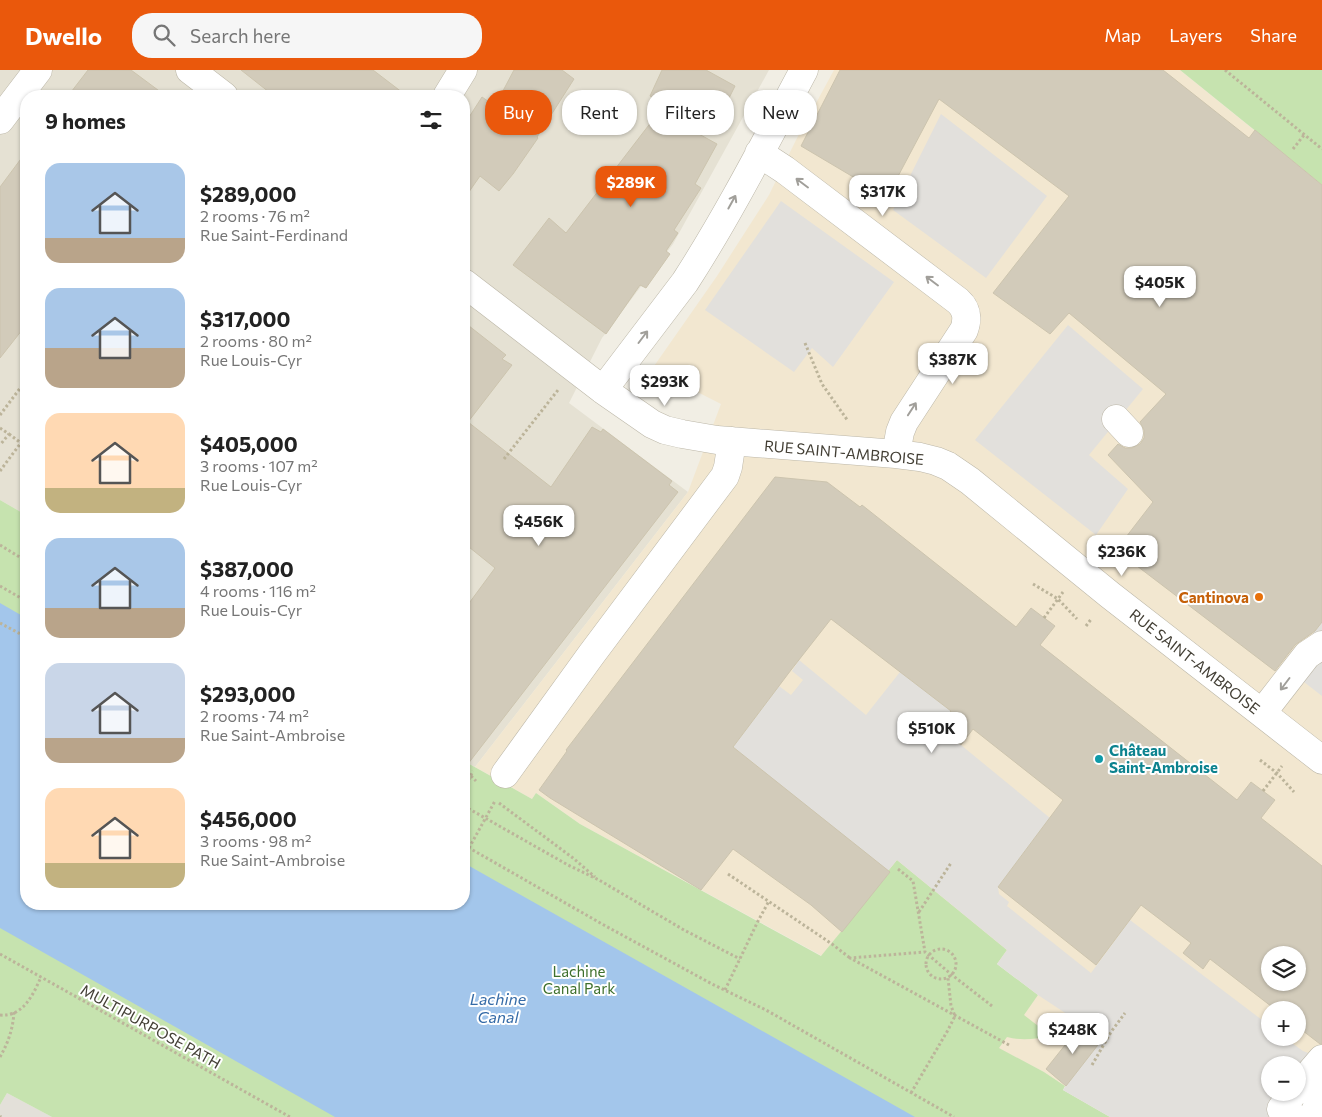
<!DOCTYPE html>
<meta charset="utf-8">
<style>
body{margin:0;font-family:Commissioner,sans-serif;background:#f6f6f6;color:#222;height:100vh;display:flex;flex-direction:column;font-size:19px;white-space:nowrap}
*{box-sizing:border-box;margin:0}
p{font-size:16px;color:#767676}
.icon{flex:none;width:28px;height:28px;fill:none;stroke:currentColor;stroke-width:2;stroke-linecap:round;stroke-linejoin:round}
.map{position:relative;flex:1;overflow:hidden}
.panel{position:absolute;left:20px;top:20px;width:450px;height:820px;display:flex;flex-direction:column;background:#fff;border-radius:20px;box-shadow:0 1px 4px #0004}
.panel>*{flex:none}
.top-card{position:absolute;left:485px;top:20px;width:475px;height:45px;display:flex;gap:10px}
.tools{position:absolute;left:1261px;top:876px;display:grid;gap:10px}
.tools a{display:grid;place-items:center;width:45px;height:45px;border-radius:50%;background:#fff;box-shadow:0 1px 4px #0004;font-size:25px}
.price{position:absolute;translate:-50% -42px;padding:0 11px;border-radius:10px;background:#fff;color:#222;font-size:16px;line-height:32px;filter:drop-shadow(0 1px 2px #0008)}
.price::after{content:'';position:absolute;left:50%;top:30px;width:15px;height:11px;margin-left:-8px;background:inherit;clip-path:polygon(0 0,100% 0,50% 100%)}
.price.current{background:#ea580c;color:#fff}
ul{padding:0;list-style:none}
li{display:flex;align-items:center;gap:15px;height:125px;padding:0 25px}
li span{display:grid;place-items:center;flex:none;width:140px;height:100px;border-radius:15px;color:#555}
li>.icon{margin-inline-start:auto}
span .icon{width:60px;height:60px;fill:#fffc;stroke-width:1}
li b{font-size:21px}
h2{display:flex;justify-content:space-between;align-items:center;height:60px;padding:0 25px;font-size:21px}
.chip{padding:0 18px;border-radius:20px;background:#fff;box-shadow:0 1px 4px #0004;font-size:18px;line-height:45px}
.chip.current{background:#ea580c;color:#fff}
header{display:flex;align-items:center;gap:30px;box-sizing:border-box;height:70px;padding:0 25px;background:#ea580c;color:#fff}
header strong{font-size:24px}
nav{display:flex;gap:28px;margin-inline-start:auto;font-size:18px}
.search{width:350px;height:45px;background:#f6f6f6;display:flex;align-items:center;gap:12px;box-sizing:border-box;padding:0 18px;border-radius:20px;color:#767676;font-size:19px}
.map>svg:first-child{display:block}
.residential{fill:#e5e1d3}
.commercial{fill:#f2e7d0;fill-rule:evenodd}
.industrial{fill:#e3e0d9}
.green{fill:#c6e3af}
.parking{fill:#e2e0dc;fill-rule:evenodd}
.water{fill:#a3c6eb}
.building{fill:#d2cbba;stroke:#ccc4ae;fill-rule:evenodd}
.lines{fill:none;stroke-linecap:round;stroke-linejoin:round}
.minor-casing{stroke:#bcb7a8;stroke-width:29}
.path{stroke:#bcb49a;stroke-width:3;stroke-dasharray:2.5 2.5;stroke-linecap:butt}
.minor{stroke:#fff;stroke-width:28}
.oneway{stroke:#a19f9a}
.food-dot{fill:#e8710a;stroke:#fff;stroke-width:2}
.culture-dot{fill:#0f9aa8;stroke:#fff;stroke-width:2}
.labels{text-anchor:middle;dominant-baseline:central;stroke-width:4;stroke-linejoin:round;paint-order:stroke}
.street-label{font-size:15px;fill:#433f35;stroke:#fff}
.food-label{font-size:15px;font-weight:bold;fill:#c56008;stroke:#fff;text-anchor:end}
.culture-label{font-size:15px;font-weight:bold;fill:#0d838f;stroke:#fff;text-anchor:start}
.park-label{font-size:15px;fill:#3e702c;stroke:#fff}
.water-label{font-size:16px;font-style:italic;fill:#356ba7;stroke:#fff}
</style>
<header>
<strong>Dwello</strong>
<div class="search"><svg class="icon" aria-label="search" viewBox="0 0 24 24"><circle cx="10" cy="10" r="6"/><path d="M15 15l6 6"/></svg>Search here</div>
<nav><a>Map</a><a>Layers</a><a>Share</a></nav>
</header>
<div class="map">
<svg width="1322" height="1047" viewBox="0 0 1322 1047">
<rect width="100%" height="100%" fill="#f1eee4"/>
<path class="residential" d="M0,0H769L673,174L602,268L569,333L688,422L475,697L464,691V26H26V445L0,430Z"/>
<path class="commercial" d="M834,0H1180L1322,115V1047H1110L1044,1002L998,978L1038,925L889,802L822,886L580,754L536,723L532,729L475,697L688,422L721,334L652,299L717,206L769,125L796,70ZM1270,885H1298V912H1270ZM1270,940H1298V968H1270ZM1270,995H1298V1022H1270Z"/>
<path class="industrial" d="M7,1023L52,1047H0V1035Z"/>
<path class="green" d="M1180,0H1322V115L1305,101Z
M0,430L26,445V834H464V691L532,729L536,723L580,754L821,886L889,803L888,801L897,790L1007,880L997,894L1038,925L1024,945L1051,966C1036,969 1021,971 1007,967L999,978L1044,1002L1065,1016L1063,1020L1110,1047H52L7,1023L0,1035Z"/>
<path class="parking" d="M941,44L1047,126L986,208L893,140Z
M781,131L894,212L833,297L812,278L794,302L705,240Z
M1068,255L1143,319L1089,385L1128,419L1096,465L975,370Z
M1322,552V626L1286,598Z
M799,590L866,645L900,602L951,641L939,657L1050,748L998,817L999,824L1009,832L1007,836L1091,903L1130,850L1270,956V968H1285L1303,981L1322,988V1047H1110L1063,1020L1100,966L1038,925L997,894L1007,880L897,790L888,801L733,677L779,616L791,625L803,610L792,601ZM1270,995H1298V1022H1270Z"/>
<path class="water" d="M0,533L26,548V834H464V793L915,1047H335L0,858Z"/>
<path class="building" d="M88,0H131L166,26H68Z
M241,0H373L407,26H274Z
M514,0H562L574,9L537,67L538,68L513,104L499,121L480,106L464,129V55L482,27L495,36Z
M662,0H706L735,16L724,38L679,53L717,74L695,114L701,118L674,160L678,163L666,181L670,184L646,218L640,215L606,264L513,195L549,148L566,163L665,34L650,26Z
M840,0H1163L1249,68L1255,60L1322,115V552L1315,561L1295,575L1275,601L1116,480L1153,432L1108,385L1118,374L1125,378H1132L1140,374L1144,368V360L1140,352L1166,324L1069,243L1050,264L993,223L1069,126L939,29L887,127L801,76Z
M26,82V255L0,288V117Z
M464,252L506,285L502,289L512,295L468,352L551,417L592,357L601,362L603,359L672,411L669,415L678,422L464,699V540L495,498L464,473Z
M775,407L827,412L860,437L862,435L1016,557L1031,538L1055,556L1040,575L1237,730L1251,712L1275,730L1261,748L1322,796V974H1320L1298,957V940H1276L1210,889L1203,899L1183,883L1191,873L1141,835L1096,895L998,817L1063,730L973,659L961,675L939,657L951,641L831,549L791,600L733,677L890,802L842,862L811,835L733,779L701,820L550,728L539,720L567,681L566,680ZM1270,885H1298V912H1270Z
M1081,955L1101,971L1066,1016L1046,999Z"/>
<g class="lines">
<g class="minor-casing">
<path id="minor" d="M190,0L224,26
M447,26L463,0
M0,50L38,0
M759,83L785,100L958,231C967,239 968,249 964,260L904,352L900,362L896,384
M464,213L603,320L652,354L665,360L682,364L717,370L896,384L920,387L936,391L948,396L970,411L1110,525L1322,690
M603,320L685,212C729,144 766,71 804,0
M1116,349L1129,363
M1262,643L1307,585L1322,575
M505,704L591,585L725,406L728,397L732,371
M1298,1017L1322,989
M1294,1022L1281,1039L1294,1047
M1313,1047L1318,1034L1322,998"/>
</g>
<path class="path" d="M1225,0L1322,79
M1293,79L1304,65
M805,273L822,314L848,351
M0,345L24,313L26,315
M0,358L9,364L0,375
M9,364L21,373
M504,389L558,320
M0,401L26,366
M0,475L26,491
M1033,514L1058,529L1077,549
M0,516L26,531
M1044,548L1063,522
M0,553L26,567
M1086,556L1092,548
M1260,690L1277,703L1294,722
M471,706L476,711
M464,719L473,701
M1263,721L1282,696
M499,733L573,788L595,807
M464,736L568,795L599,810L684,860L740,889
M464,775L602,854L712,914L766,940L954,1047
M469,778L495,731
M898,799L913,811L925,882
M728,804L832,874L850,888
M919,842L951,793
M926 894a15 15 0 1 1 30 0a15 15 0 1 1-30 0Z
M0,884L290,1047
M725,920L758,851L769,831
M992,936L952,905L925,882L850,888L1009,975
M0,945C23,947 33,925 41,907
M0,987C8,973 13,959 14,942
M1092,995L1111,962L1125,943
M911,1023L948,960L955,946L951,936L948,908
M0,1046L1,1047"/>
<use href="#minor" class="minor"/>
</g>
<defs><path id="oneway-shaft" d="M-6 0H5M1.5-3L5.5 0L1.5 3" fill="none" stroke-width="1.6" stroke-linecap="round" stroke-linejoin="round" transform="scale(1.25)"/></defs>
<g class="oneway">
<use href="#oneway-shaft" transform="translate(802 113) rotate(-143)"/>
<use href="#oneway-shaft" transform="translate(732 132) rotate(-61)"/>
<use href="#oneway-shaft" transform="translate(932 211) rotate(-143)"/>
<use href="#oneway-shaft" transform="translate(643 267) rotate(-53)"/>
<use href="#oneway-shaft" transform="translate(912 339) rotate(-57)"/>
<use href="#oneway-shaft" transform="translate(1285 614) rotate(127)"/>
</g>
<circle class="food-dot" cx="1259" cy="527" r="5"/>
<circle class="culture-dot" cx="1099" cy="689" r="5"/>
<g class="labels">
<g class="street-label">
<text transform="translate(844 382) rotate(5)">RUE SAINT-AMBROISE</text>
<text transform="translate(1195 591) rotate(38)">RUE SAINT-AMBROISE</text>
<text transform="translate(151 956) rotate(29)">MULTIPURPOSE PATH</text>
</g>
<g class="food-label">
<text x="1249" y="527">Cantinova</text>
</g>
<g class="culture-label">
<text x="1109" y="680">Château<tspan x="1109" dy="17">Saint-Ambroise</tspan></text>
</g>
<g class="park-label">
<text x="579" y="901">Lachine<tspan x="579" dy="17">Canal Park</tspan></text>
</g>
<g class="water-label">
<text x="498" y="928">Lachine<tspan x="498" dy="18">Canal</tspan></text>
</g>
</g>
</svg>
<div class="tools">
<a><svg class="icon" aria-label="layers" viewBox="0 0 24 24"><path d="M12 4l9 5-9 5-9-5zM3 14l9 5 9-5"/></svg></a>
<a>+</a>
<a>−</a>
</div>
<b class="price current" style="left:631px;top:138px">$289K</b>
<b class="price" style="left:883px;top:147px">$317K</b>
<b class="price" style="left:1160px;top:238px">$405K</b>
<b class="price" style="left:953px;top:315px">$387K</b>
<b class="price" style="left:665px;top:337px">$293K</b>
<b class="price" style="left:539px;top:477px">$456K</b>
<b class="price" style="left:1122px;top:507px">$236K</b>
<b class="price" style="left:932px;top:684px">$510K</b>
<b class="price" style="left:1073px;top:985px">$248K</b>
<div class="top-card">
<a class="chip current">Buy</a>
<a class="chip">Rent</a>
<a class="chip">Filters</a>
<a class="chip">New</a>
</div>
<section class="panel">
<h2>9 homes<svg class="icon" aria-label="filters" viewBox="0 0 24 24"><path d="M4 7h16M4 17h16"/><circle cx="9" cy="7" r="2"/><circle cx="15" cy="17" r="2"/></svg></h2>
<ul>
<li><span style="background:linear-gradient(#a9c7e8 75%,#b9a48a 0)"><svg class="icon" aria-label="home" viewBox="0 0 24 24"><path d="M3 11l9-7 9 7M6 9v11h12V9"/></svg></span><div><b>$289,000</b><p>2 rooms · 76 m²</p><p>Rue Saint-Ferdinand</p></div></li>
<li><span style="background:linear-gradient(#a9c7e8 60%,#b9a48a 0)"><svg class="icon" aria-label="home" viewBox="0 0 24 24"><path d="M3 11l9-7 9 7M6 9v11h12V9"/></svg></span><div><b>$317,000</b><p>2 rooms · 80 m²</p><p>Rue Louis-Cyr</p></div></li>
<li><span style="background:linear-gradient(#ffd9b3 75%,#c2b280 0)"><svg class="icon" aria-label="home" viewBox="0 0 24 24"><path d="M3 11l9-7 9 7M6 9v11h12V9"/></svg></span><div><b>$405,000</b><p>3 rooms · 107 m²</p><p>Rue Louis-Cyr</p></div></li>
<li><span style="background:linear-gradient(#a9c7e8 70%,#b9a48a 0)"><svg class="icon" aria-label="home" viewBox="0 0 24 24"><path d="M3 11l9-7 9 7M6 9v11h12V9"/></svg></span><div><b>$387,000</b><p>4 rooms · 116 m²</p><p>Rue Louis-Cyr</p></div></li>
<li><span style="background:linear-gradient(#c9d6e8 75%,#b9a48a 0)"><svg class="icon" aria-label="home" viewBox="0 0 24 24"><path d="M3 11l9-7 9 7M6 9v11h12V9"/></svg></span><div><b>$293,000</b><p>2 rooms · 74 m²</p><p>Rue Saint-Ambroise</p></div></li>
<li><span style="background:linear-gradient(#ffd9b3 75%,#c2b280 0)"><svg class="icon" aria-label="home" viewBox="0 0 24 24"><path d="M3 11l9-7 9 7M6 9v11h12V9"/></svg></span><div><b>$456,000</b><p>3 rooms · 98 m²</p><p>Rue Saint-Ambroise</p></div></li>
</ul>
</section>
</div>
